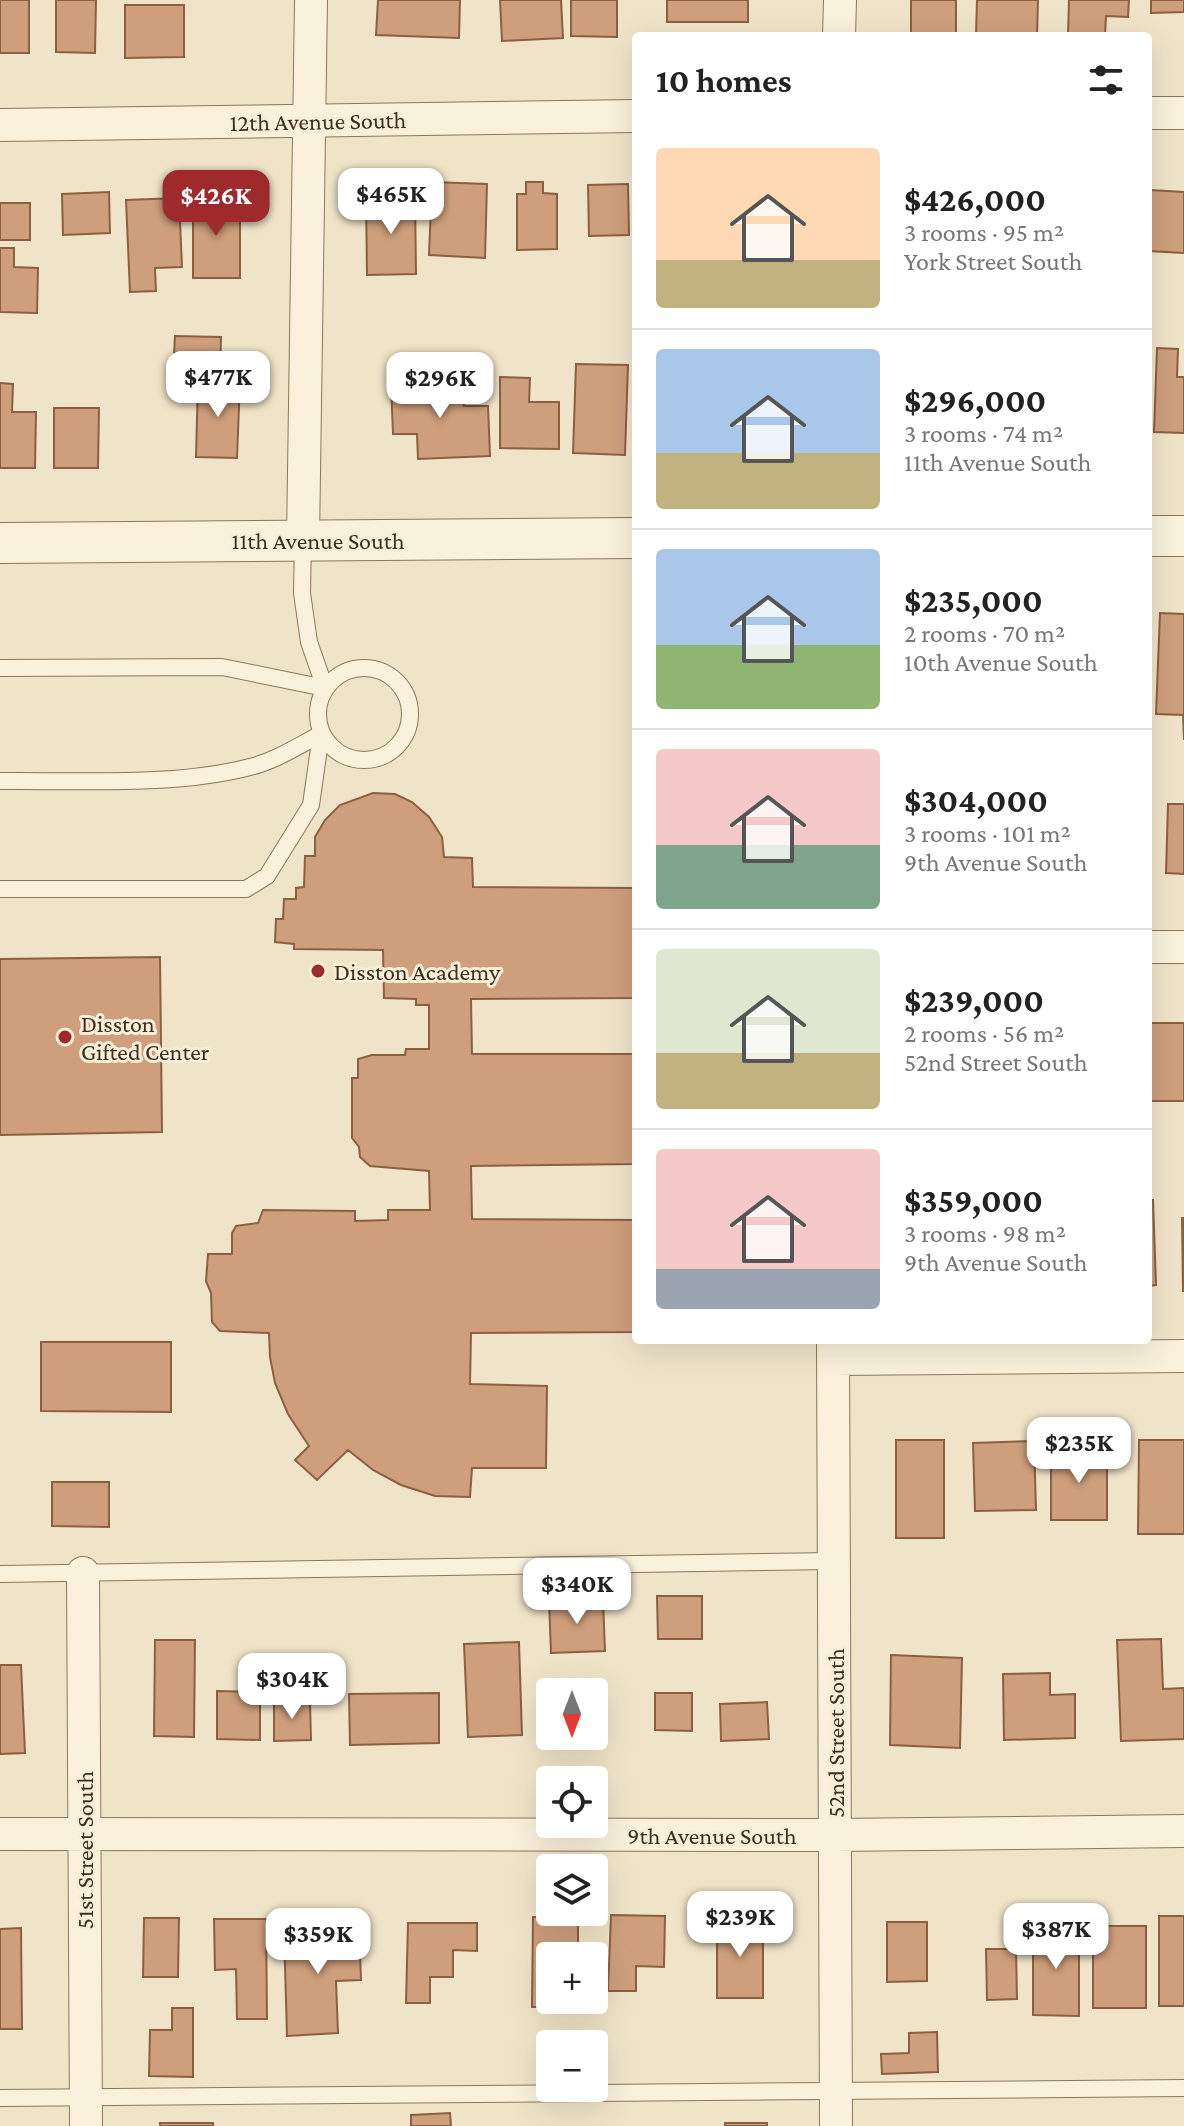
<!DOCTYPE html>
<meta charset="utf-8">
<style>
body{margin:0;font-family:"Crimson Pro",serif;background:#f6f6f6;color:#222;height:100vh;display:flex;flex-direction:column;font-size:30px;white-space:nowrap}
*{box-sizing:border-box;margin:0}
p{font-size:26px;color:#767676}
.icon{flex:none;width:44px;height:44px;fill:none;stroke:currentColor;stroke-width:2;stroke-linecap:round;stroke-linejoin:round}
.map{position:relative;flex:1;overflow:hidden}
.sheet{position:absolute;left:632px;top:32px;width:520px;height:1312px;display:flex;flex-direction:column;background:#fff;border-radius:8px;box-shadow:0 8px 32px #0002}
.sheet>*{flex:none}
.needle{width:52px;rotate:180deg}
.tools{position:absolute;left:536px;top:1678px;display:grid;gap:16px}
.tools a{display:grid;place-items:center;width:72px;height:72px;border-radius:8px;background:#fff;box-shadow:0 8px 32px #0002;font-size:40px}
.price{position:absolute;translate:-50% -68px;padding:0 18px;border-radius:16px;background:#fff;color:#222;font-size:26px;line-height:52px;filter:drop-shadow(0 2px 4px #0008)}
.price::after{content:'';position:absolute;left:50%;top:48px;width:24px;height:18px;margin-left:-12px;background:inherit;clip-path:polygon(0 0,100% 0,50% 100%)}
.price.on{background:#9e2a2b;color:#fff}
ul{padding:0;list-style:none}
li{display:flex;align-items:center;gap:24px;height:200px;padding:0 24px}
li+li{border-top:2px solid #e0e0e0}
li span{display:grid;place-items:center;flex:none;width:224px;height:160px;border-radius:8px;color:#555}
li>.icon{margin-inline-start:auto}
span .icon{width:96px;height:96px;fill:#fffc;stroke-width:1}
li b{font-size:34px}
h2{display:flex;justify-content:space-between;align-items:center;height:96px;padding:0 24px;font-size:34px}
.map>svg:first-child{display:block}
.building{fill:#cf9f7d;stroke:#8d5f41;stroke-width:2}
.lines{fill:none;stroke-linecap:round;stroke-linejoin:round}
.service-casing{stroke:#8d765c;stroke-width:18}
.minor-casing{stroke:#8d765c;stroke-width:34}
.tertiary-casing{stroke:#8d765c;stroke-width:42}
.service{stroke:#faf1dc;stroke-width:16}
.minor{stroke:#faf1dc;stroke-width:32}
.tertiary{stroke:#faf1dc;stroke-width:40}
.poi-dot{fill:#9e2a2b;stroke:#f7eed8;stroke-width:3}
.labels{text-anchor:middle;dominant-baseline:central;stroke-width:6;stroke-linejoin:round;paint-order:stroke}
.street-label{font-size:24px;fill:#3d2e20;stroke:#f7eed8}
.poi-label{font-size:24px;fill:#3d2e20;stroke:#f7eed8;text-anchor:start}
</style>
<div class="map">
<svg width="1184" height="2126" viewBox="0 0 1184 2126">
<rect width="100%" height="100%" fill="#f0e4c8"/>
<path class="building" d="M0,0H29V53H0Z
M56,0H96L95,53L56,52Z
M378,0H460L459,38L376,35Z
M500,0H561L563,38L502,41Z
M571,0H617V37L571,36Z
M667,0H748V22H667Z
M911,0H956V35H911Z
M977,0H1038L1037,36L976,34Z
M1069,0H1129L1128,17L1106,16L1105,36L1068,34Z
M1151,0H1184V12L1151,13Z
M125,5H184V57L125,58Z
M432,182L487,184L485,258L429,255Z
M526,182H543V193L557,194V249L517,250V194H526Z
M628,184L629,235L589,236L588,185Z
M1150,190L1184,192V253L1148,251Z
M109,192L110,233L63,235L62,194Z
M193,197H240V278H193Z
M415,197L416,274L367,275L366,198Z
M179,198L182,267L155,268L156,291L130,292L126,200Z
M0,203H30V240H0Z
M0,248H14V267L38,268L37,313L0,312Z
M175,336L221,337L220,375L173,373Z
M1157,348L1178,349L1177,377H1184V433L1154,432Z
M576,364L628,365L625,455L573,453Z
M500,377L530,378L529,402H559V449L500,448Z
M198,380L240,381L237,458L196,457Z
M463,381L464,406H488L490,456L418,459L417,434H393L391,384Z
M0,383L13,384L12,412H36L35,468H0Z
M54,408H99L98,468H54Z
M1160,613L1184,614V740L1183,715L1156,714Z
M373,793L395,794L412,802L429,817L442,837L444,857L472,858L473,887L636,888V998L471,999L472,1054H636V1164L471,1166L472,1219L636,1220V1332L471,1333L470,1384L547,1386L546,1468H472L470,1497L435,1496L401,1485L373,1470L348,1450L317,1480L295,1460L309,1446L288,1414L275,1383L270,1357L269,1333L220,1331L212,1322L211,1293L206,1281L208,1254H232V1233L236,1226L258,1223L263,1210L355,1211V1221L388,1220V1210H430L429,1171L370,1166L360,1157L359,1147L352,1138V1078H358V1059L372,1055H405L406,1049H429V1005H416V999L384,998L383,950L294,949V944L275,942L276,919H283L284,899H296V888L304,887L305,856H315V837L325,820L340,805Z
M1168,804H1184V874L1166,873Z
M160,957L162,1132L0,1135V959Z
M1148,1023H1184V1101H1148Z
M1148,1200H1153L1156,1285L1148,1286Z
M1182,1218H1184V1291H1183Z
M41,1342H171V1412L41,1411Z
M896,1440H944V1538H896Z
M1139,1440H1184V1534H1138Z
M1034,1441L1036,1510L975,1511L973,1443Z
M1051,1449L1107,1450V1520H1051Z
M52,1482H109V1527L52,1526Z
M657,1596H702V1639H658Z
M603,1600L605,1651L551,1653L549,1602Z
M1161,1639L1163,1689L1184,1688V1739L1121,1741L1117,1640Z
M155,1640H195L194,1737L154,1736Z
M519,1642L522,1735L468,1737L464,1644Z
M891,1655L962,1658L960,1748L890,1745Z
M0,1665H21L25,1753L0,1754Z
M1050,1673V1695L1075,1694V1738L1004,1740L1003,1674Z
M217,1691L260,1692V1740L217,1739Z
M439,1693V1743L350,1745L349,1694Z
M655,1693H692V1731L655,1730Z
M310,1701L311,1740L274,1741V1702Z
M767,1702L769,1739L721,1741L720,1704Z
M611,1915L665,1916L664,1967L636,1966V1991H608Z
M1159,1916H1184V2006H1159Z
M533,1917H578V1956H550V2000H578L577,2007H532Z
M144,1918H179L178,1977H143Z
M214,1919H266L267,2019H237L236,1969L215,1970Z
M717,1920H763V1998H717Z
M887,1922H927V1981L887,1982Z
M408,1923H477V1951L453,1950V1977H430V2003H406Z
M1033,1926H1079V2016L1033,2015Z
M1093,1926H1146V2008H1093Z
M359,1927L361,1980L336,1981L338,2033L287,2036L284,1930Z
M21,1928L22,2029H0V1929Z
M986,1949H1016L1017,1999L987,2000Z
M172,2008H193V2077L149,2076L150,2030H172Z
M937,2032L938,2072L882,2074L881,2054L909,2053V2033Z
M450,2113L451,2126H411V2115Z
M160,2123H213V2126H160Z
M725,2123H767V2126H725Z"/>
<g class="lines">
<g class="service-casing">
<path id="service" d="M303,541L302,593L309,642L325,688
M318 714a46 46 0 1 1 92 0a46 46 0 1 1-92 0Z
M0,668L222,667L325,688
M0,781C80,780 173,787 250,767C275,761 298,746 321,734
M0,889H246L267,876L311,805L321,734
M0,1574L834,1561
M0,2098L1184,2088"/>
</g>
<g class="minor-casing">
<path id="minor" d="M839,36L840,0
M1148,113H1184
M0,125L636,116
M303,540L311,0
M1148,947H1184
M833,1340L836,2126
M833,1359L1184,1356
M83,1573L86,2126
M0,1834L835,1835L1184,1831"/>
</g>
<g class="tertiary-casing">
<path id="tertiary" d="M1148,536H1184
M0,543L636,538"/>
</g>
<use href="#service" class="service"/>
<use href="#minor" class="minor"/>
<use href="#tertiary" class="tertiary"/>
</g>
<g class="poi-dot">
<circle cx="318" cy="971" r="8"/>
<circle cx="65" cy="1037" r="8"/>
</g>
<g class="labels">
<g class="street-label">
<text transform="translate(318 121) rotate(-1)">12th Avenue South</text>
<text x="318" y="540">11th Avenue South</text>
<text transform="translate(835 1733) rotate(-90)">52nd Street South</text>
<text x="712" y="1835">9th Avenue South</text>
<text transform="translate(84 1850) rotate(-90)">51st Street South</text>
</g>
<g class="poi-label">
<text x="334" y="971">Disston Academy</text>
<text x="81" y="1023">Disston<tspan x="81" dy="28">Gifted Center</tspan></text>
</g>
</g>
</svg>
<div class="tools">
<a><svg class="needle" viewBox="-14 -14 28 28"><path d="M0-13l5 13h-10z" fill="#e53935"/><path d="M0 13l5-13h-10z" fill="#767676"/></svg></a>
<a><svg class="icon" aria-label="locate" viewBox="0 0 24 24"><circle cx="12" cy="12" r="6"/><path d="M12 2v4M12 18v4M2 12h4M18 12h4"/></svg></a>
<a><svg class="icon" aria-label="layers" viewBox="0 0 24 24"><path d="M12 4l9 5-9 5-9-5zM3 14l9 5 9-5"/></svg></a>
<a>+</a>
<a>−</a>
</div>
<b class="price" style="left:391px;top:236px">$465K</b>
<b class="price on" style="left:216px;top:238px">$426K</b>
<b class="price" style="left:218px;top:419px">$477K</b>
<b class="price" style="left:440px;top:420px">$296K</b>
<b class="price" style="left:1079px;top:1485px">$235K</b>
<b class="price" style="left:577px;top:1626px">$340K</b>
<b class="price" style="left:292px;top:1721px">$304K</b>
<b class="price" style="left:740px;top:1959px">$239K</b>
<b class="price" style="left:1056px;top:1971px">$387K</b>
<b class="price" style="left:318px;top:1976px">$359K</b>
<section class="sheet">
<h2>10 homes<svg class="icon" aria-label="filters" viewBox="0 0 24 24"><path d="M4 7h16M4 17h16"/><circle cx="9" cy="7" r="2"/><circle cx="15" cy="17" r="2"/></svg></h2>
<ul>
<li><span style="background:linear-gradient(#ffd9b3 70%,#c2b280 0)"><svg class="icon" aria-label="home" viewBox="0 0 24 24"><path d="M3 11l9-7 9 7M6 9v11h12V9"/></svg></span><div><b>$426,000</b><p>3 rooms · 95 m²</p><p>York Street South</p></div></li>
<li><span style="background:linear-gradient(#a9c7e8 65%,#c2b280 0)"><svg class="icon" aria-label="home" viewBox="0 0 24 24"><path d="M3 11l9-7 9 7M6 9v11h12V9"/></svg></span><div><b>$296,000</b><p>3 rooms · 74 m²</p><p>11th Avenue South</p></div></li>
<li><span style="background:linear-gradient(#a9c7e8 60%,#8fb573 0)"><svg class="icon" aria-label="home" viewBox="0 0 24 24"><path d="M3 11l9-7 9 7M6 9v11h12V9"/></svg></span><div><b>$235,000</b><p>2 rooms · 70 m²</p><p>10th Avenue South</p></div></li>
<li><span style="background:linear-gradient(#f6c9c9 60%,#7fa58c 0)"><svg class="icon" aria-label="home" viewBox="0 0 24 24"><path d="M3 11l9-7 9 7M6 9v11h12V9"/></svg></span><div><b>$304,000</b><p>3 rooms · 101 m²</p><p>9th Avenue South</p></div></li>
<li><span style="background:linear-gradient(#dfe7d0 65%,#c2b280 0)"><svg class="icon" aria-label="home" viewBox="0 0 24 24"><path d="M3 11l9-7 9 7M6 9v11h12V9"/></svg></span><div><b>$239,000</b><p>2 rooms · 56 m²</p><p>52nd Street South</p></div></li>
<li><span style="background:linear-gradient(#f6c9c9 75%,#9aa5b1 0)"><svg class="icon" aria-label="home" viewBox="0 0 24 24"><path d="M3 11l9-7 9 7M6 9v11h12V9"/></svg></span><div><b>$359,000</b><p>3 rooms · 98 m²</p><p>9th Avenue South</p></div></li>
</ul>
</section>
</div>
